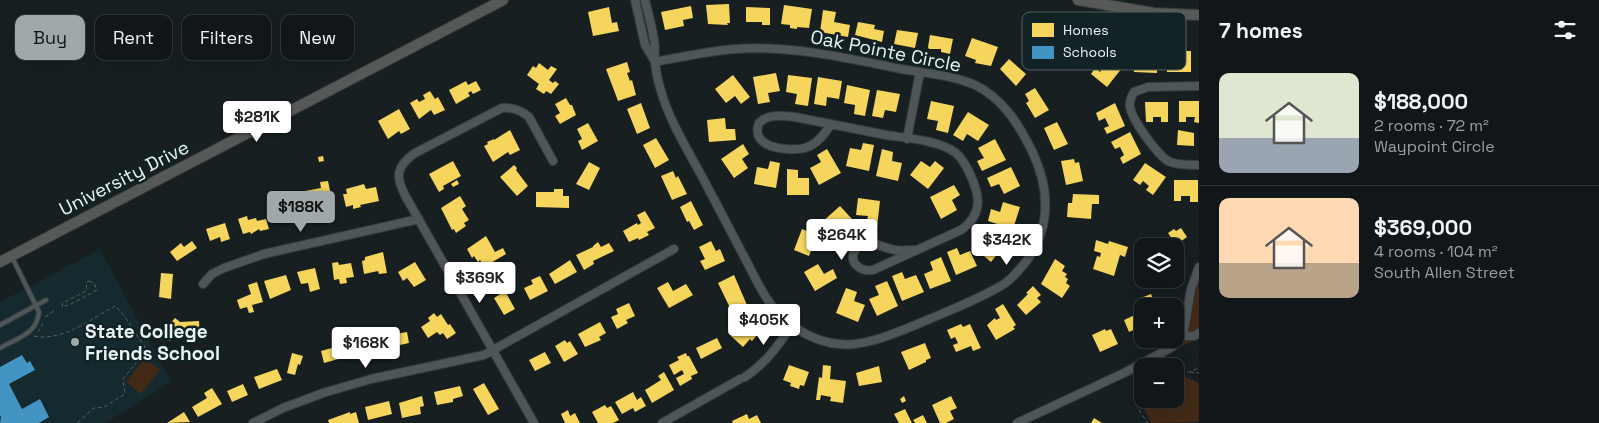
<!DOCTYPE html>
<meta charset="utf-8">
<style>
body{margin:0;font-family:"Space Grotesk",sans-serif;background:#1a2021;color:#f1f3f6;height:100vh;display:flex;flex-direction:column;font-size:19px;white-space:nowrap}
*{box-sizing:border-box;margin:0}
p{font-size:16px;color:#9c9fa2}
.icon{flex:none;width:28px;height:28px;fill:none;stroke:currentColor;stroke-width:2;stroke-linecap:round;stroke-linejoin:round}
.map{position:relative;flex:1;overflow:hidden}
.panel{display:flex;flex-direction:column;background:#111718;width:400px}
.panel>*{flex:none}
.banner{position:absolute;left:15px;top:15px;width:475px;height:45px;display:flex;gap:10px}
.tools{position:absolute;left:1134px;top:238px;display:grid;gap:10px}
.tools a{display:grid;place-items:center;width:50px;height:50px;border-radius:10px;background:#111718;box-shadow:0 5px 20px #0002,0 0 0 1px #303637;font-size:25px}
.price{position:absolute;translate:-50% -42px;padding:0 11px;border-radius:5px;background:#fff;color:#222;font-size:16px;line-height:32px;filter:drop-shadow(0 1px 2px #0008)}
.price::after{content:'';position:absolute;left:50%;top:30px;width:15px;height:11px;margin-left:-8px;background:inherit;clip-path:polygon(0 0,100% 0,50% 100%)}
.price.active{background:#a0a9aa;color:#111}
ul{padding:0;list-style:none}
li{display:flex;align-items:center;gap:15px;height:125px;padding:0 20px}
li+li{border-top:1px solid #303637}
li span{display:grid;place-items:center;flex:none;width:140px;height:100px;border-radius:10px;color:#555}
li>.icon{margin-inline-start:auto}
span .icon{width:60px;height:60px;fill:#fffc;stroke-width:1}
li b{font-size:21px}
h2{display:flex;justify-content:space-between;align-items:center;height:60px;padding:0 20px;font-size:21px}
.tag{padding:0 18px;border-radius:10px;background:#111718;box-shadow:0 5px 20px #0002,0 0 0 1px #303637;font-size:18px;line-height:45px}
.tag.active{background:#a0a9aa;color:#111}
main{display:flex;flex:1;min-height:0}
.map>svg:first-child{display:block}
.built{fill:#142a2e}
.green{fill:#422a16}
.homes{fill:#f6d55c}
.schools{fill:#4393c3}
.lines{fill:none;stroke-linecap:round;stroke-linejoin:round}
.service-casing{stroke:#353b3c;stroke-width:6}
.minor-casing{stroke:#353b3c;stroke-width:10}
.secondary-casing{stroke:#353b3c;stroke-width:12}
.path{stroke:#585e5f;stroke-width:1;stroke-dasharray:4 2.5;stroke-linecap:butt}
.service{stroke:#4f5657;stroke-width:4}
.minor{stroke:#4f5657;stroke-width:8}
.secondary{stroke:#565957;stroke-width:10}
.poi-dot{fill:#a0a9aa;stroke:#132224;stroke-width:2}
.labels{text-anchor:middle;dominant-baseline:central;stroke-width:5;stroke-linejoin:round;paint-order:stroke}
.street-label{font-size:19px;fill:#eaf4f5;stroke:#132224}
.poi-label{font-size:19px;font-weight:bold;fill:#eaf4f5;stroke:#132224;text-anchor:start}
.key{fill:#132224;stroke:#546163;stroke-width:1}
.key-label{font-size:14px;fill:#eaf4f5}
</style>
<main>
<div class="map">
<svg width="1199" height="423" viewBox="0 0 1199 423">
<rect width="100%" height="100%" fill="#171f20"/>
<path class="built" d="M100,249L171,382L105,423H0V302Z"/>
<path class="green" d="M1199,279V338L1177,348L1187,330Z
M145,358L160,370L141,394L126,382Z
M1186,377L1199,383V422L1151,423L1140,401L1141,396L1142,395V399H1175V379Z"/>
<path class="homes" d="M729,4L730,23H727L728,25L708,24L706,5Z
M784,5L812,9L809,28L797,27V29L790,28V25L781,24Z
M691,6L693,18L683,20L684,26L665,30L661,12Z
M609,7L612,23L617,22L619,31L593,36L588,12Z
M746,7L770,8V25H762V22H746Z
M823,10L836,12L834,22L850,25L848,37L820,32Z
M858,22L875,25L874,29L884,31L882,42L855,35Z
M897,30L918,33L915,48L894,44Z
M930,35L953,39L950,54L941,52V49H929L928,47Z
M972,38L998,47L991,66L975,63L976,60L965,56Z
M1167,51H1175V57H1183L1184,51H1191V72H1167Z
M1134,52H1141V57L1146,58H1150V52H1157V73L1134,72Z
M1105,55L1122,68L1107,87L1091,74L1095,68L1100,72L1105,65L1100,62Z
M1009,59L1026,74L1016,86L1000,69Z
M627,62L630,72L627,73L630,81L632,80L636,95L618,101L606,69Z
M539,63L548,70L551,66L557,69L549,80L553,83L555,81L559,84L551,94L546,91L544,94L536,89L539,84L527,75L533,66L536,68Z
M776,73L780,91L768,93L770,102L758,104L753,77Z
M733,75L750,97L741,104L735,96L726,103L715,89Z
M788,75L812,78L808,106L795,104L797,94L786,92Z
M818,77L842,81L839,99L827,97L826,106L814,104Z
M466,81L468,85L476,81L481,90L473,94L471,91L468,93L470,96L456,104L449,90Z
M847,85L870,90L865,116L854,114L855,105L844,103Z
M1035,88L1049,110L1035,118L1026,103L1029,101L1025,94Z
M877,90L900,94L896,112L885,110L883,118L872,116Z
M430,91L435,99L438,97L445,110L434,115L431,110L419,119L410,103L417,99L419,102L425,99L423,95Z
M566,98L570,105H572L576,115L560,124L555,116L560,113L555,104Z
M931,101L954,106L948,133L936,130L938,121L927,119Z
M1179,101H1199V123L1194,122L1195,117H1186V122H1179Z
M1145,102H1168V122H1161V117H1153V122H1146Z
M641,103L650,128L637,134L627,109Z
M1115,103L1125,126L1107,134L1104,128L1109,126L1105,118L1099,121L1096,113Z
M399,109L410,129L401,134L399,131L388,139L378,121Z
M968,112L989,125L978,141L967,134L963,141L953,135Z
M725,118L726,129H735L736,140L709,142L707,120Z
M1057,122L1068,144L1054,150L1044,128Z
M588,123L598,141L582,150L578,141L582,139L577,129Z
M510,130L520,150L510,155L508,152L493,162L484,146L488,144L487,142L494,139V140Z
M1178,130L1194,133V146L1177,145Z
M1130,132L1141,154L1123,164L1120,158L1124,155L1120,147L1115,149L1111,142Z
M656,138L669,160L655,168L643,145Z
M995,139L1006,160L982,171L977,161L984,158L978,148Z
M863,143L874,145L869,171L846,166L850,148L861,150Z
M743,144L749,154L742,159L748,168L734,178L721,159Z
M827,149L841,173L819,185L810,168L821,162L817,155Z
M882,149L893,152L892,161L902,163L898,181L876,176Z
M323,156L324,161L319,162L318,157Z
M1074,159L1075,163L1079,162L1083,181L1066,185L1061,161Z
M453,161L461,176L443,186L444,189L439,192L429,174Z
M770,161L780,163L776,188L754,184L757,167L768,169Z
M921,161L930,167L935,161L944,168L928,189L910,175Z
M589,162L600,168L589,190L576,184Z
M1145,163L1166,177L1153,195L1146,190L1149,186L1143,181L1140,185L1133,180Z
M514,165L517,168L516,170L528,186L517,196L500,177Z
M1011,167L1020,186L1004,194L999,184L991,187L987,178Z
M787,169L798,170V178H809V195H787Z
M673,171L676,178L678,176L687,194L672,200L661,176Z
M457,180L459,184L453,187L451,184Z
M1174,180H1198V202H1190V196H1181V201H1174Z
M328,181L335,214L323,216L320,201L307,204L305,191L321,188L320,182Z
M364,184L366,189L376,187L379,201L360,205L361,207L353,209V205L346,207L343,194H347L346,189Z
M954,185L960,195L952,200L957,210L941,219L930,197Z
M554,189H563V196H569V208L536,207V192H554Z
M297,193L301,208L287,211L289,221L279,223L273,196Z
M1073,194L1099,195V204H1092L1091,219L1067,217L1068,203H1072Z
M460,196L466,206L462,209L469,220L464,223L466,226L456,233L454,229L452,230L441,208Z
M858,198L880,201L877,227L866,225L868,216L856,215Z
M691,201L703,225L694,230L689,221L687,222L680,207Z
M1003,202L1020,207L1013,229L988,221L991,209L1000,212Z
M840,206L852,219L843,227L850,235L842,243L822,222Z
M645,211L655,228L647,232L649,235L639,240L638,238L629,242L623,231L637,223L638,225L641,223L637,215Z
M247,216L248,220L256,218L257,221L266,219L269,229L260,231L259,229L251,234L250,232L243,234L238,219Z
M225,223L230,239L221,242L220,237L210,241L206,229Z
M985,226L1006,243L991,262L977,250L984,241L977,235Z
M1181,228L1187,237L1176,245L1168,233L1174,229L1176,231Z
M802,229L826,239L822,249L813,245L809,256L794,250Z
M486,236L495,252L503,248L506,254L484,267L480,260L478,262L474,256L472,258L467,249Z
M1096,240L1108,244L1109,241L1128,247L1125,257L1120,255L1114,276L1093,269L1097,256L1100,257L1101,253L1094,251Z
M192,241L197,248L177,261L170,252L181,243L184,247Z
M711,241L716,251L720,249L725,261L705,270L700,261L705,259L699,247Z
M598,242L601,247L609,243L614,251L593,261L594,264L584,270L576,255L593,247V246Z
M957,248L960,255L970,251L977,266L956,275L947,252Z
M383,252L387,273L379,274L378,271L364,274L362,261L365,260V257Z
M941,257L951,281L930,289L924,274L933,270L930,262Z
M1055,259L1065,266L1062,271L1067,274L1065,277L1068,279L1066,283L1070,286L1062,298L1041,284Z
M570,260L577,272L555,284L549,274Z
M338,262L339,265L351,263L354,277L346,278L347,283L340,284L339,279L334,280L332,263Z
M415,262L426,280L414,287L407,278L403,281L398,272Z
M818,264L824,274L833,269L837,278L815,291L804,272Z
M315,268L320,289L310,292L308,283L301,284L297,272Z
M902,272L905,279L916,275L924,292L902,301L892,276Z
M161,273L173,274L171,299L159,297Z
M286,275L291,290L270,299L264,281Z
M734,275L747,305L732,312L718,283Z
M540,276L548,291L530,300L524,288L533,284L531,280Z
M887,281L898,306L877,316L869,299L879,295L875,286Z
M257,282L263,302L252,305L254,312L249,313L247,307L240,309L237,300L251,294L248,285Z
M668,282L673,291L686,284L693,295L669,308L657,288Z
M1033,286L1041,295L1037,298L1041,302L1026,315L1017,305L1028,294L1026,293Z
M846,288L857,292L854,301L865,305L858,322L836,313Z
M505,291L515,309L504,315L494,298Z
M1151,294L1155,304L1165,300L1168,306H1145L1141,298Z
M629,303L635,316L626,320L628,323L617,329L611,317L618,314L616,309Z
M1003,304L1016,325L1013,327L1015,329L996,340L987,325L995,318L996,320L1000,318L995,309Z
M434,313L437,317L441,314L448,325L450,324L456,333L447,339L443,333L440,335L437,332L428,338L421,327L430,321L428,318Z
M1137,314L1142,326L1129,332L1124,320Z
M755,315L766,325L752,341L750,339L743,347L731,336L742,323L745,325Z
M175,318L180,322L199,321L200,338H195V341L188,342V338L176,339L173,337L170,341L161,334Z
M600,322L606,333L599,337L601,340L585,347L578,334Z
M961,324L963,327L970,324L981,348L973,351L971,346L956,352L953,345L958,343L955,337L951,339L947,330Z
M1105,329L1106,331L1111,329L1118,344L1100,352L1092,335Z
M407,332L409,343L391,347L389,335Z
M717,338L722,348L701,359L696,348Z
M373,340L375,351L358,354L356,343Z
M565,340L567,343L570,341L578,354L564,362L555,346Z
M925,343L931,358L926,360V362L909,370L901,352Z
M339,346L342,358L324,363L321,351Z
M545,352L551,363L535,371L529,360Z
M292,353L303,356L300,365L298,364L295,375L287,373Z
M686,353L687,356H689L698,373L691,376L692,379L680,386L676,378L684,374L682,370L674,375L669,365L679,360L677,357Z
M789,365L809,372L804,386L800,385L799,389L790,386L791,383L783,380Z
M823,365L831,366L830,379L846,381L843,403L830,401L831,397L821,395L820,400H816L819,377L822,378Z
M879,366L882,382L859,386L856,373Z
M277,369L282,380L259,389L254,377Z
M664,372L674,390L652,403L645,390L661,380L658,376Z
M484,383L499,409L488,415L473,389Z
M243,384L248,395L232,402L227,391Z
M460,386L463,396L453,399V402L437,405L434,392Z
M212,388L222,404L198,417L192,407L207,398L204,393Z
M633,392L637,400L641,397L646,406L635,412L633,408L622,414L615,402Z
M422,396L424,406L420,407L421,414L402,418L399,403Z
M904,396L906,401L902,403L900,399Z
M951,396L957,408L950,411L954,419L946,423H940L932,405Z
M389,401L392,414L368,420L365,407Z
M605,405L607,408L611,406L619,420L613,423H598L592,412Z
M905,409L912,423H899L894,414Z
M568,410L570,416L575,413L580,423H565L561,414Z
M184,412L190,422L167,423Z
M350,412V414L356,412L359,423H329L328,420Z
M747,414L749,419L757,415L761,423H733L732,421Z
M923,415L927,423H915L913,420Z
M1094,418L1102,423H1091Z"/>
<path class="schools" d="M22,355L27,363L30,361L35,370L9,384L22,409L40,399L49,417L39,423H0L1,417L0,415V367Z"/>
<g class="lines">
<g class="service-casing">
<path id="service" d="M0,325L46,300
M0,348C18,338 37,334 39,312L12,257"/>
</g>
<g class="minor-casing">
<path id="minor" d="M635,0L645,45L654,60
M645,0C648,13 652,26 654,40C656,47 654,55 655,63C656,72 658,82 661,91C671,126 693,158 709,190C722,214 734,238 747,262C758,284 769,308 789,323C836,359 871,343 920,323C948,311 978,300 1004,284C1013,278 1021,268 1028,259C1052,224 1049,186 1031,149C1018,123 1002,98 975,85C952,75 925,73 901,69C847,58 791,45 735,49C708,51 681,57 655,62
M1199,86L1148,87L1134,92C1131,97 1129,101 1130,107C1132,120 1157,154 1168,161C1177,166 1189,164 1199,165
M831,124C824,135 817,144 805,148C788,152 749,148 759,123C769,113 782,116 795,117C825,123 855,129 886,135C905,138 940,140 956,153C965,161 973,179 976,190C981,207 975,220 961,230L873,270C861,272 848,263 855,250C863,236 883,248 895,250C901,251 907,250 914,250
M907,139L920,72
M203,284L212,274L224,268L264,254L419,219
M1181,336H1194L1199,333
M745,377C766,363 778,346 792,325
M253,423L283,408L323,393L371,379L484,355L674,249
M534,423L406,197C395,177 396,166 415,153L502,108C513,107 521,110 529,117L553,161
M662,423L740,379
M1017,423L1126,372L1172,347L1184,330L1191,289L1199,267"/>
</g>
<g class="secondary-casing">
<path id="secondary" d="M1078,0L1154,13L1199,15
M0,262L503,0"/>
</g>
<path class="path" d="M89,281L94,283L97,290L71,304L62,307L63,303L86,291L87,282Z
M45,317L55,310
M38,332L43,323
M34,336C62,342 91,319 115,306L123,314L145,347L144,353L123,379L125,394L104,407L94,408L77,423
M1190,372L1199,373
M1175,377L1199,368
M1142,392C1131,403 1141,413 1148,423"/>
<use href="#service" class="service"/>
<use href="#minor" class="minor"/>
<use href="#secondary" class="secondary"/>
</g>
<circle class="poi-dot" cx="75" cy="342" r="5"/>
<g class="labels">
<g class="street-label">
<text transform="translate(886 51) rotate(11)">Oak Pointe Circle</text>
<text transform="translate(124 178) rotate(-27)">University Drive</text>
</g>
<g class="poi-label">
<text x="85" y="331">State College<tspan x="85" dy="22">Friends School</tspan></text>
</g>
</g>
<rect x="1022" y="12" width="164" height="58" rx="8" class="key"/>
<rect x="1032" y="23" width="22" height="14" fill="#f6d55c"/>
<rect x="1032" y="46" width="22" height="13" fill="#4393c3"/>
<g class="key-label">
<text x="1063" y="35">Homes</text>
<text x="1063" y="57">Schools</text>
</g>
</svg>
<div class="tools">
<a><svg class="icon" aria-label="layers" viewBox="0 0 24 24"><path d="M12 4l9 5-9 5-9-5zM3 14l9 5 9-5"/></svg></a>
<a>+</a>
<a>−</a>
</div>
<b class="price" style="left:257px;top:143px">$281K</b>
<b class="price active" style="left:301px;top:233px">$188K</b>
<b class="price" style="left:842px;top:261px">$264K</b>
<b class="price" style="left:1007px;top:266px">$342K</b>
<b class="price" style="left:480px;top:304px">$369K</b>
<b class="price" style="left:764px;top:346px">$405K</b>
<b class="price" style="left:366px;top:369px">$168K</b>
<div class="banner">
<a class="tag active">Buy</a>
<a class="tag">Rent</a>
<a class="tag">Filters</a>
<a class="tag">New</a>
</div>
</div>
<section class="panel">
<h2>7 homes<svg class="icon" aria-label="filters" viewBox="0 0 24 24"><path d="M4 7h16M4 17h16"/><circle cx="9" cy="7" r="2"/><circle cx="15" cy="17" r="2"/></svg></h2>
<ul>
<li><span style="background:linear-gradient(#dfe7d0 65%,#9aa5b1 0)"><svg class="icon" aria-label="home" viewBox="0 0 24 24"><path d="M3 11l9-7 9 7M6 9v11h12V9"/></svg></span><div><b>$188,000</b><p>2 rooms · 72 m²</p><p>Waypoint Circle</p></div></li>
<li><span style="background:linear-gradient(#ffd9b3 65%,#b9a48a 0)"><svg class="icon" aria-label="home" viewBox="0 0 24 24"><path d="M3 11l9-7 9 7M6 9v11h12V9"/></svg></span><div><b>$369,000</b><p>4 rooms · 104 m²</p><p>South Allen Street</p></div></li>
</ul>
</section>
</main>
